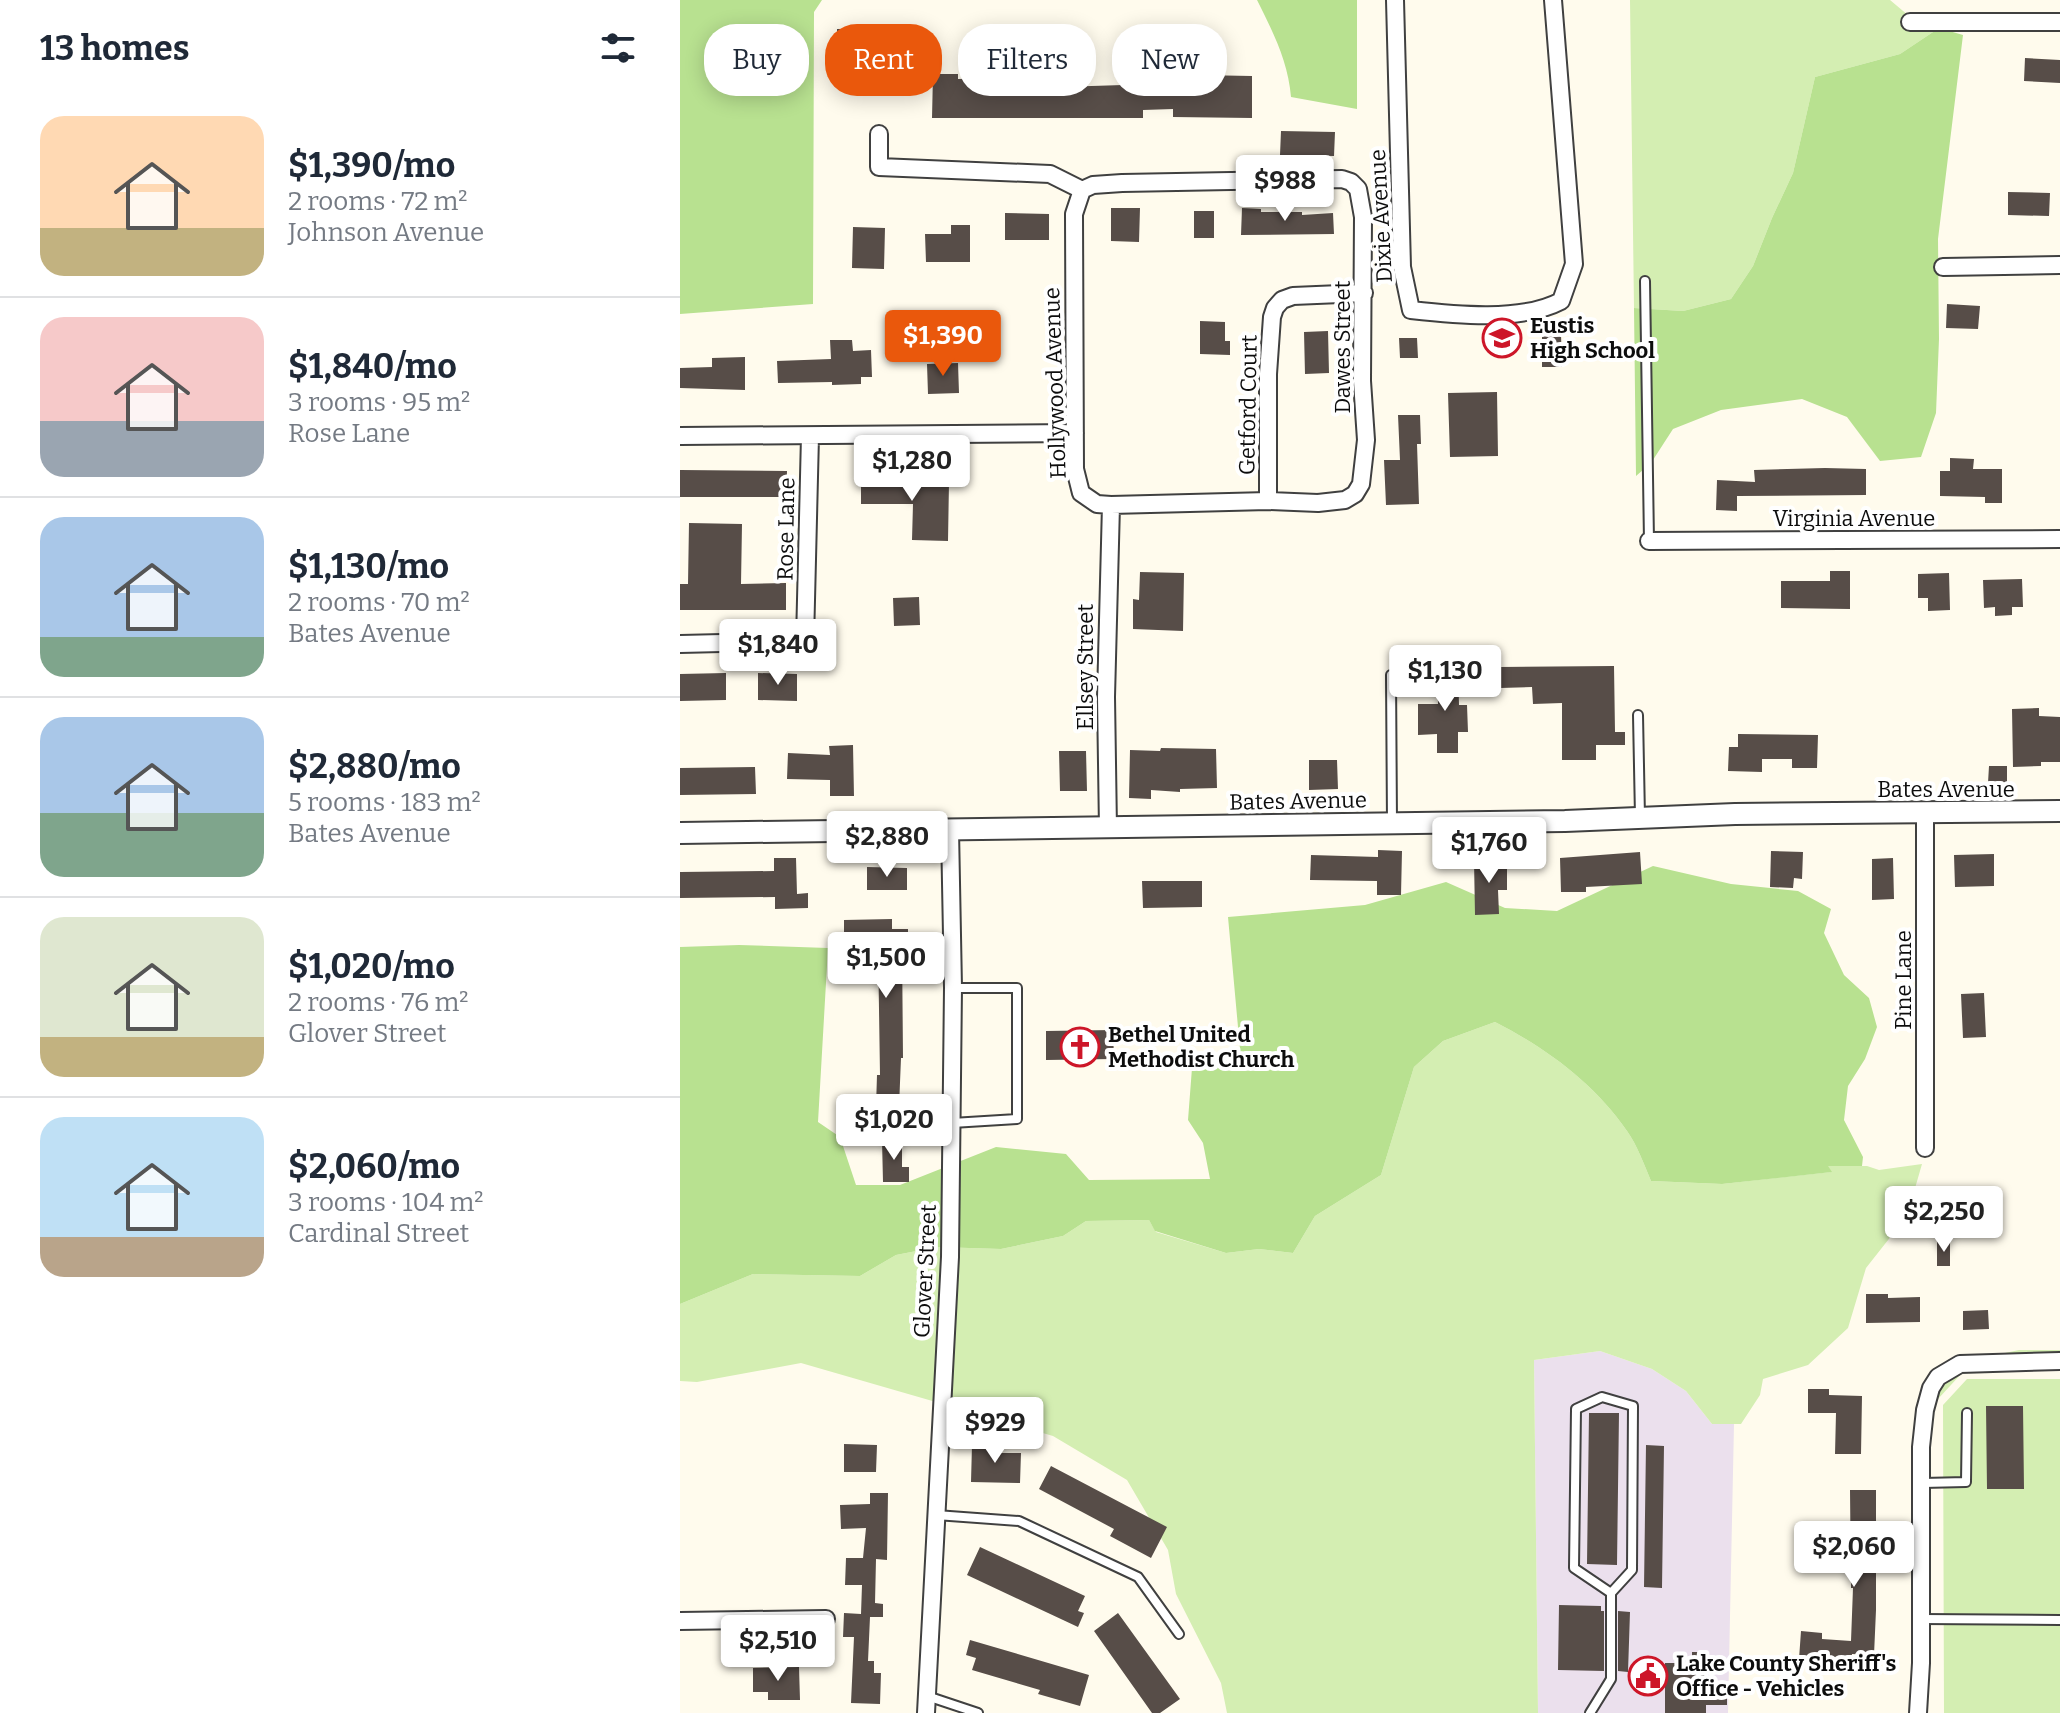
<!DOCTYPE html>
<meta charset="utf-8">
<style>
body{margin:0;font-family:Bitter,serif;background:#f6f6f7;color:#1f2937;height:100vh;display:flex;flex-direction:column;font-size:30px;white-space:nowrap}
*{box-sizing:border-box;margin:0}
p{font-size:26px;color:#747a83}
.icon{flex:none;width:44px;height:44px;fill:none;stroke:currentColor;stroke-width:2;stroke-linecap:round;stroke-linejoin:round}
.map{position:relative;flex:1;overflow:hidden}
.sheet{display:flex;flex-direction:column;background:#fff;width:680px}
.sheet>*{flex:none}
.top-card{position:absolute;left:24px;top:24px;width:760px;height:72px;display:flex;gap:16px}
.price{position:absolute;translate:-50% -68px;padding:0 18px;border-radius:8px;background:#fff;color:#222;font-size:26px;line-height:52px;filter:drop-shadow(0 2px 4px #0008)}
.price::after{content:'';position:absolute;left:50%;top:48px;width:24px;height:18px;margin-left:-12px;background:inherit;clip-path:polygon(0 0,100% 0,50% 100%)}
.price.current{background:#ea580c;color:#fff}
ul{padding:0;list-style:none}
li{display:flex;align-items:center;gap:24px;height:200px;padding:0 40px}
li+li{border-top:2px solid #e0e1e3}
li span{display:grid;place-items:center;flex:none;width:224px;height:160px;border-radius:24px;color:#555}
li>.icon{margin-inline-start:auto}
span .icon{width:96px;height:96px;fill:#fffc;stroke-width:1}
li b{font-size:34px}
h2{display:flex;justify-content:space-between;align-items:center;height:96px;padding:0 40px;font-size:34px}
.pill{padding:0 28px;border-radius:32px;background:#fff;box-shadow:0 4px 20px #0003;font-size:28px;line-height:72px}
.pill.current{background:#ea580c;color:#fff}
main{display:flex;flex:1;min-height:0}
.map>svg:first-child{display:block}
.industrial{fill:#ebe0ed}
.green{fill:#d4eeb2}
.forest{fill:#b8e190}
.building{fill:#574d48}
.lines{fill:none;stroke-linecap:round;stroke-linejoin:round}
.service-casing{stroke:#404040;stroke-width:12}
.minor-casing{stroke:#404040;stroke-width:20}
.tertiary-casing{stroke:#404040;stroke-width:24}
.service{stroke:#fff;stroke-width:8}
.minor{stroke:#fff;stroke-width:16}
.tertiary{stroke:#fff;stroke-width:20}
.labels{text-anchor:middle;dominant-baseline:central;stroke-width:8;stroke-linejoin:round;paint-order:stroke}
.street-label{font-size:22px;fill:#0d0d0d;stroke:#fff}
.poi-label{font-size:22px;font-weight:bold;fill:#0d0d0d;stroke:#fff;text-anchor:start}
</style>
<main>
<section class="sheet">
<h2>13 homes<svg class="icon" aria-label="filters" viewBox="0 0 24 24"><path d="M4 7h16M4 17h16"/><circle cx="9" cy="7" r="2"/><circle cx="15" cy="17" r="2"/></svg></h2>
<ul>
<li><span style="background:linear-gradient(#ffd9b3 70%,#c2b280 0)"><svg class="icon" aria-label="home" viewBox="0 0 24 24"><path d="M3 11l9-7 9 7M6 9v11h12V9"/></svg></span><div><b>$1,390/mo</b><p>2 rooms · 72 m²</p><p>Johnson Avenue</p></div></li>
<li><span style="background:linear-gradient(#f6c9c9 65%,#9aa5b1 0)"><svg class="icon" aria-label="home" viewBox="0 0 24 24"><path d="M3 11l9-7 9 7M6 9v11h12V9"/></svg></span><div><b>$1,840/mo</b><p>3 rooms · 95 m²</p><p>Rose Lane</p></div></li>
<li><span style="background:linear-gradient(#a9c7e8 75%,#7fa58c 0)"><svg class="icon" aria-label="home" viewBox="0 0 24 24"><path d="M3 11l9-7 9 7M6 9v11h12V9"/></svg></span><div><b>$1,130/mo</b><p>2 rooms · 70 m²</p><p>Bates Avenue</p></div></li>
<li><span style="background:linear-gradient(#a9c7e8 60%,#7fa58c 0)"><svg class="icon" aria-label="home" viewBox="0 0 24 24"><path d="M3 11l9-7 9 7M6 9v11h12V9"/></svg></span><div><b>$2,880/mo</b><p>5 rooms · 183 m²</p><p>Bates Avenue</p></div></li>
<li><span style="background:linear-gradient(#dfe7d0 75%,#c2b280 0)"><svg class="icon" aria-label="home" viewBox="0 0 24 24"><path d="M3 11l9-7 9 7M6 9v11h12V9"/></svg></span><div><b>$1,020/mo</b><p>2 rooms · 76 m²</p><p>Glover Street</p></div></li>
<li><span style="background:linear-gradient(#bfe0f5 75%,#b9a48a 0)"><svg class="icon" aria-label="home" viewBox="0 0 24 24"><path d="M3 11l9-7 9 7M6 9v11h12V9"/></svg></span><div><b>$2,060/mo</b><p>3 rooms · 104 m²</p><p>Cardinal Street</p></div></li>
</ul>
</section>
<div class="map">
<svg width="1380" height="1713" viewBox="0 0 1380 1713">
<rect width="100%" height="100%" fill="#fffbed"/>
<path class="industrial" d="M920,1351L972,1369L1006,1391L1032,1424H1054L1048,1713H858L854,1360Z"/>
<path class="green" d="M950,0H1210L1235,21L1259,28L1220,54L1135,77L1113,173L1092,218L1073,266L1051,299L1003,311L954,308Z
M815,1022C866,1048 914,1083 947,1131C957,1145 964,1164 971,1181L1042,1184L1151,1172L1146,1166H1187L1199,1170L1242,1164L1227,1216L1186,1268L1168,1328L1128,1365L1083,1379L1080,1395L1061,1424H1032L1006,1391L972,1369L920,1351L854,1360L858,1713H547L541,1683L496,1594L488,1550L447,1480L373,1436L121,1363L17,1382L0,1381V1304L73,1274L180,1276L216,1255L257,1247L321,1249L383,1236L406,1221L469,1220L476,1232L546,1253L579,1249L613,1253L635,1216L701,1175L734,1067L763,1041Z
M1339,1350H1380V1370H1287L1282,1373L1258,1399V1392L1283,1362Z
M1287,1379H1380V1713H1264L1263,1405Z"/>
<path class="forest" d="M0,0H142L134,12L133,304L0,314Z
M577,0H677V109L611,97C608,61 593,32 577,0Z
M1259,28L1283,35L1258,239L1259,339L1256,413L1241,457L1200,461L1167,417L1122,399L1041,410L993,429L971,463L956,476L954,308L1003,311L1051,299L1073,266L1092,218L1113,173L1135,77L1220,54Z
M973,866L1051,884L1118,891L1151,909L1144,933L1164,975L1189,998L1197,1027L1185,1059L1168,1086L1164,1120L1183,1157L1182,1166H1148L1152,1172L1042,1184L971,1181C964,1164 957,1145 947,1131C914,1083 866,1048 815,1022L763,1041L734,1067L701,1175L635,1216L613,1253L579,1249L546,1253L475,1231L469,1220L406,1221L383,1236L321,1249L257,1247L216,1255L180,1276L73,1274L0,1304V947L59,945L148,948L138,1122L160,1137L176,1185H220L316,1147L386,1154L409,1180L530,1179L523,1143L508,1120L512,1068L560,1049L548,917L685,905L766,882L825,908L877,911Z"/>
<path class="building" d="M236,28V68H205V64L176,65V74H158L157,29Z
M1345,58L1380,60V83L1344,81Z
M504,65H518V75L572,76V118L493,117V109L463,110V118H252L253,74H278V79L380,76V87L443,85L442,72H504Z
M601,131L655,132L654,156L600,155Z
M1328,192L1370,193L1369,216L1328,215Z
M431,208H460L459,242L431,241Z
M562,208L581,209V212H622V215L653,213L654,234L561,235Z
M514,211H534V238H514Z
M325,213L369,214V240H325Z
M271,225H290V262H246L245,234H271Z
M173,227L205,228L204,269L172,268Z
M1267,304L1300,306L1298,329L1266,328Z
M520,321L545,322V341H550V355L520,354Z
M648,331L649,373L625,374L624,332Z
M881,334L882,367H862V335Z
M719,338H737L738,358H720Z
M150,340H172L173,351L191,350L192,377H181V384L152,385V382L98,383L97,361L151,359Z
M65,357V390L0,388V368L32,367V358Z
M278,363L279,393L248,394L247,364Z
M817,392L818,456L770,457L768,393Z
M718,415H740L741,444H737L739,504L706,505L704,460H720Z
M1270,458L1294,459L1293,469H1322V503H1305V497L1260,496V471H1270Z
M1145,468L1186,469V495L1057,496V511L1036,510L1037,480L1075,482L1074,470Z
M0,470L107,471L106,497H0Z
M181,474H213V480L269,482L268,541L232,540L233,504H181Z
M9,523L62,524L61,584L106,583V610H0V584H8Z
M1150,571H1170V609L1101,608V581H1150Z
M460,572L504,573L503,631L453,629V599L459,600Z
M1269,573L1270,610L1248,611V598H1238V574Z
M1342,579L1343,607H1332V615L1315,616V607L1304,608L1303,580Z
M239,597L240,625L214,626L213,598Z
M934,666L935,732H945V745H916V760H882V703L853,704L852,687L820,688V667Z
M757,668H778L779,705H787L788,732H778V753H757V734L738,735V704H758Z
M46,673V700L0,701V674Z
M78,673L117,674V701L78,700Z
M1359,708V716L1380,717V762H1361V766L1333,767L1332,709Z
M1058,734L1138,735L1137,768H1112V759H1082V772L1048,771L1049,747H1058Z
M173,745L174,796H150V780L107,779L108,753L150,755L149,746Z
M481,748L536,749L537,788L500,789V792L471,790V799L449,798L450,750L480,751Z
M379,751H406L407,791H380Z
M629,760H657L658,789L629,790Z
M1309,766H1327V784L1308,783Z
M75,767L76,794L0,795V768Z
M698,850L722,851L721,895H697V881L630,880L631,855L698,857Z
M1091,851L1123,852L1122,879L1114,878L1113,888L1090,887Z
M960,852L962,884L906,887V892H881L880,858Z
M1314,854V886L1275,887L1274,855Z
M94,858H116L117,894L128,893V908L95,909V897L0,898V872L94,871Z
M1213,858L1214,899L1192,900V859Z
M794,860H827V890H818L819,914L795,915Z
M187,867L227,868V890H187Z
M462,881H522V907L463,908Z
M212,919V929H228V942L222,943L223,1058H221L219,1107H196L197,1075H200L198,943L164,944V920Z
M1304,993L1306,1037L1283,1038L1281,994Z
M433,1030L434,1059L366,1060V1031Z
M202,1140H222V1167H229V1182H203Z
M1257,1241H1270V1266H1257Z
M1186,1294H1208V1298L1240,1297V1322L1186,1323Z
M1308,1310L1309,1329L1283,1330V1311Z
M1128,1389H1149V1395L1182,1396L1181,1454H1155L1156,1413H1128Z
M1306,1406H1343L1344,1489H1307Z
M909,1413H939L937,1565L907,1564Z
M164,1444L197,1445L196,1472H164Z
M292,1445L320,1446V1453H341L340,1483L291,1482Z
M966,1445L984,1446L982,1588L964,1587Z
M371,1466L487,1527L471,1558L430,1536L434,1529L359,1489Z
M1170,1490H1196V1610L1194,1655L1172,1654L1171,1662L1119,1659L1121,1631L1142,1633V1639L1171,1641L1173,1588H1171Z
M190,1493H208L207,1560L196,1559L195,1603L203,1604V1617H190L188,1661H194V1673H201L200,1704L171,1703L174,1637H163L164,1613L181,1614L182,1585H165L166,1558H183L186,1528L161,1529L160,1505L190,1504Z
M300,1547L405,1596L398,1611L404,1613L398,1627L287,1575Z
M879,1605L921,1606V1611H924V1671L878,1670Z
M938,1611L950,1612L948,1672L938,1671Z
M438,1613L500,1699L480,1713H472L414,1631Z
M290,1640L409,1675L400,1706L358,1694L360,1690L292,1670L296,1658L286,1655Z
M1012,1652H1026L1027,1690H1047V1705H1026V1713H985V1663H1012Z
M119,1667L120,1700H88V1692H73V1668Z"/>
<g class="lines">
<g class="service-casing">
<path id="service" d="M965,281L969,541
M711,675L712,823
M958,715L960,817
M272,1123L337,1119V988H273
M1243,1483L1286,1482L1287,1413
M256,1515L339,1521L458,1577L499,1634
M1241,1619L1380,1620
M247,1696L298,1713
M910,1713L931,1679V1593L952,1570L953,1406L922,1397L896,1409L894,1568L931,1593"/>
</g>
<g class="minor-casing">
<path id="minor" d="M715,0L722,267L731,310C776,315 841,322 881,301L894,264L873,0
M1230,22H1380
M199,134V167L370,174L402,190L413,185L442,183L662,179L671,182L678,189L683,217L682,381L686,440L681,484L675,494L665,500L638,503L588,501L431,505L417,504L401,493L395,469L394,214L402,190
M1263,267L1380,265
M0,436L395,433
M588,501V374L592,317L595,308L602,300L613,296L684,293
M969,541L1380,539
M0,644L125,641L130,436
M1245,813V1148
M428,829L426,697L431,505
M0,1621L146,1619
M246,1713L270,1257L273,988L270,830
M1238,1713L1241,1663V1447L1245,1410L1251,1388L1258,1377L1280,1364L1380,1361"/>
</g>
<g class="tertiary-casing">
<path id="tertiary" d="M0,833L885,821L1055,814L1380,811"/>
</g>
<use href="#service" class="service"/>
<use href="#minor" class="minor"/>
<use href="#tertiary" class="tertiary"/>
</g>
<defs>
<g id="school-ring" transform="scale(2)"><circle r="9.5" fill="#fff" stroke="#cd1628" stroke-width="1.5"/><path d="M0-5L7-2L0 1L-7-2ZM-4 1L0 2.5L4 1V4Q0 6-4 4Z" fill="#cd1628"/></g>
<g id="church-ring" transform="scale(2)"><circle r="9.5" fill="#fff" stroke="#cd1628" stroke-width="1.5"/><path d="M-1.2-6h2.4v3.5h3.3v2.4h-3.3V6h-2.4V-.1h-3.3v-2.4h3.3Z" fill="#cd1628"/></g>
<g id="civic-ring" transform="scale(2)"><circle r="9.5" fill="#fff" stroke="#cd1628" stroke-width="1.5"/><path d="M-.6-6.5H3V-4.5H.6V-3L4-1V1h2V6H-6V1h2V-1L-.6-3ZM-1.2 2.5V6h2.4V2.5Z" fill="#cd1628"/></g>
</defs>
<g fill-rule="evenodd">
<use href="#school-ring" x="822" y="338"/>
<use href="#church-ring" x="400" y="1047"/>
<use href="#civic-ring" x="968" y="1676"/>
</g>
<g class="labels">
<g class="street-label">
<text transform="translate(701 216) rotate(-93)">Dixie Avenue</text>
<text transform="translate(662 347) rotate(-90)">Dawes Street</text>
<text transform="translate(375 383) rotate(-92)">Hollywood Avenue</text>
<text transform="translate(568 405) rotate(-89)">Getford Court</text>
<text x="1174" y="518">Virginia Avenue</text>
<text transform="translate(106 529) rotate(-89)">Rose Lane</text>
<text transform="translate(405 667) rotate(-90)">Ellsey Street</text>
<text x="1266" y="789">Bates Avenue</text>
<text transform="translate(618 801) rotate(-1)">Bates Avenue</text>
<text transform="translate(1223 980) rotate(-90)">Pine Lane</text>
<text transform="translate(245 1271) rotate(-87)">Glover Street</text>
</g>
<g class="poi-label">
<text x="850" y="325">Eustis<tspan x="850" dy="25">High School</tspan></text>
<text x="428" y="1034">Bethel United<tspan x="428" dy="25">Methodist Church</tspan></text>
<text x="996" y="1663">Lake County Sheriff's<tspan x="996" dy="25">Office - Vehicles</tspan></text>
</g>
</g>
</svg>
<b class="price" style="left:605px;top:223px">$988</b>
<b class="price current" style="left:263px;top:378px">$1,390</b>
<b class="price" style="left:232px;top:503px">$1,280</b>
<b class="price" style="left:98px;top:687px">$1,840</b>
<b class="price" style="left:765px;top:713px">$1,130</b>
<b class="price" style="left:207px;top:879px">$2,880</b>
<b class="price" style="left:809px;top:885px">$1,760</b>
<b class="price" style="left:206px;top:1000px">$1,500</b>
<b class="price" style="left:214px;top:1162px">$1,020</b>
<b class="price" style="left:1264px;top:1254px">$2,250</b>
<b class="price" style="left:315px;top:1465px">$929</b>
<b class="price" style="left:1174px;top:1589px">$2,060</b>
<b class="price" style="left:98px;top:1683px">$2,510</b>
<div class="top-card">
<a class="pill">Buy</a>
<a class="pill current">Rent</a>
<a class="pill">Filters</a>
<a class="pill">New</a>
</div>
</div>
</main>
